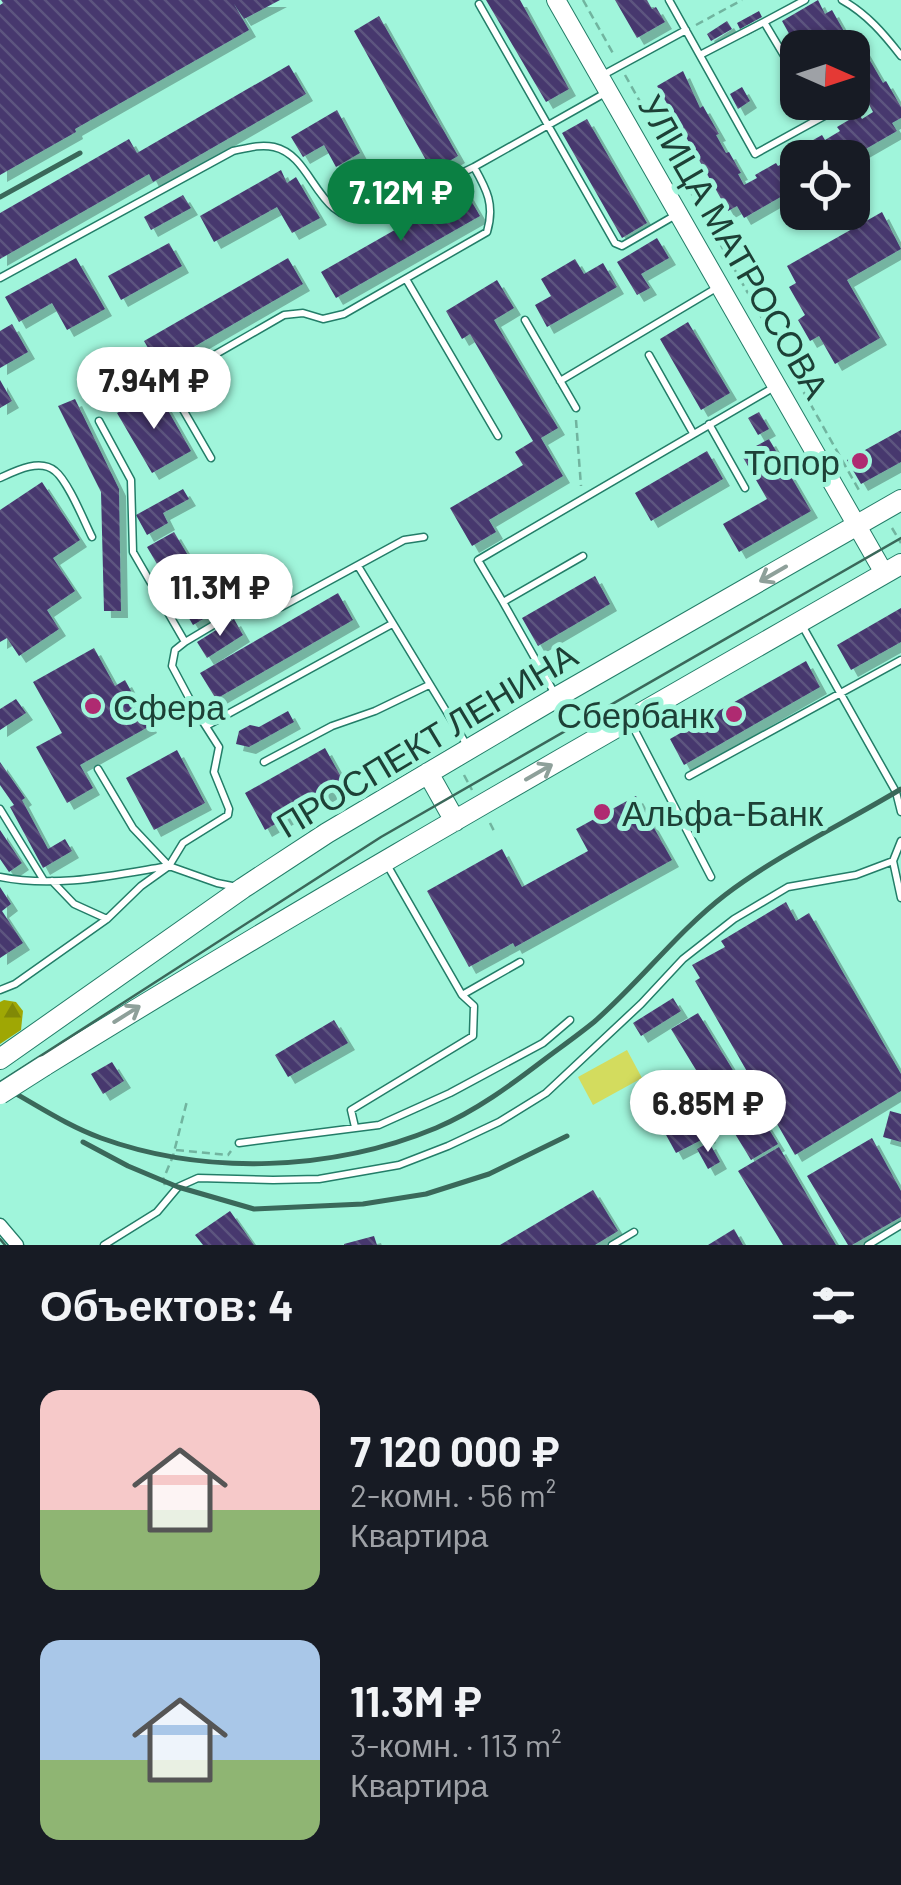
<!DOCTYPE html>
<html lang="ru">
<meta charset="utf-8">
<style>
body{margin:0;font-family:Barlow,sans-serif;background:#242831;color:#f1f3f6;height:100vh;display:flex;flex-direction:column;font-size:38px;white-space:nowrap}
*{box-sizing:border-box;margin:0}
p{font-size:32px;color:#9ea1a6}
.icon{flex:none;width:55px;height:55px;fill:none;stroke:currentColor;stroke-width:2;stroke-linecap:round;stroke-linejoin:round}
.map{position:relative;height:1245px;overflow:hidden}
.drawer{display:flex;flex-direction:column;background:#171b24;flex:1}
.drawer>*{flex:none}
.needle{width:65px;rotate:93deg}
.fabs{position:absolute;left:780px;top:30px;display:grid;gap:20px}
.fabs a{display:grid;place-items:center;width:90px;height:90px;border-radius:20px;background:#171b24;box-shadow:0 2px 8px #0004;font-size:50px}
.price{position:absolute;translate:-50% -85px;padding:0 22px;border-radius:35px;background:#fff;color:#222;font-size:32px;line-height:65px;filter:drop-shadow(0 2px 5px #0008)}
.price::after{content:'';position:absolute;left:50%;top:60px;width:30px;height:22px;margin-left:-15px;background:inherit;clip-path:polygon(0 0,100% 0,50% 100%)}
.price.active{background:#0b8043;color:#fff}
ul{padding:0;list-style:none}
li{display:flex;align-items:center;gap:30px;height:250px;padding:0 40px}
li span{display:grid;place-items:center;flex:none;width:280px;height:200px;border-radius:20px;color:#555}
li>.icon{margin-inline-start:auto}
span .icon{width:120px;height:120px;fill:#fffc;stroke-width:1}
li b{font-size:42px}
h2{display:flex;justify-content:space-between;align-items:center;height:120px;padding:0 40px;font-size:42px}
.map>svg:first-child{display:block}
.green{fill:#d3dc5e}
.forest{fill:url(#forest-firs)}
.building{fill:url(#building-back-hatch);filter:url(#shadow)}
.lines{fill:none;stroke-linecap:round;stroke-linejoin:round}
.lane-casing{stroke:#237d68;stroke-width:9}
.street-casing{stroke:#237d68;stroke-width:15}
.secondary-casing{stroke:#237d68;stroke-width:20}
.primary-casing{stroke:#237d68;stroke-width:22}
.path{stroke:#71b49f;stroke-width:2.5;stroke-dasharray:8 5;stroke-linecap:butt}
.lane{stroke:#fff;stroke-width:6}
.street{stroke:#fff;stroke-width:12}
.secondary{stroke:#fff;stroke-width:18}
.primary{stroke:#fff;stroke-width:20}
.tram{stroke:#3a685a;stroke-width:2.5}
.rail{stroke:#3a685a;stroke-width:5}
.primary-bridge-casing{stroke:#237d68;stroke-width:22;stroke-linecap:butt}
.primary-bridge{stroke:#fff;stroke-width:20}
.oneway{stroke:#8ea09a}
.poi-dot{fill:#af2a71;stroke:#a0f5db;stroke-width:4}
.labels{text-anchor:middle;dominant-baseline:central;stroke-width:10;stroke-linejoin:round;paint-order:stroke}
.street-label{font-size:35px;fill:#1d4036;stroke:#a0f5db}
.poi-label{font-size:35px;fill:#1d4036;stroke:#a0f5db;text-anchor:end}
</style>
<div class="map">
<svg width="901" height="1245" viewBox="0 0 901 1245">
<defs>
<pattern id="forest-firs" width="22" height="20" patternUnits="userSpaceOnUse" patternTransform="scale(2.5)"><rect width="22" height="20" fill="#9fa704"/><path d="M5 1l3.5 6h-7zM16 11l3.5 6h-7z" fill="#818906"/></pattern>
<pattern id="building-back-hatch" width="6" height="6" patternUnits="userSpaceOnUse" patternTransform="scale(2.5)"><rect width="6" height="6" fill="#46386e"/><path d="M-1 5l2 2M0 0l6 6M5-1l2 2" fill="none" stroke="#5d547f"/></pattern>
<filter id="shadow"><feDropShadow dx="7" dy="7" stdDeviation="0" flood-color="#0004"/></filter>
</defs>
<rect width="100%" height="100%" fill="#a0f5db"/>
<path class="green" d="M627,1050L642,1078L593,1105L578,1077Z"/>
<path class="forest" d="M4,1000L16,1002L23,1011L21,1030L0,1044V1002Z"/>
<path class="building" d="M1,0H280L244,19L234,4L249,30L75,129L76,132L0,175V5L3,3Z
M486,0H520L569,89L546,102Z
M615,0H647L652,9L656,7L665,22L637,38Z
M818,0L825,14L832,10L850,42L857,38L883,83L886,81L901,107V118L892,123L897,131L850,158H798V187L744,218L737,206L728,211L657,86L683,71L700,108L703,106L719,134L716,135L726,153L729,152L741,173L738,174L744,185L757,178L755,175L776,163L778,166L795,157L792,152L822,135L825,140L840,131L837,127L859,114L862,119L873,112L863,93L858,96L852,86V48H820L812,32L803,37L807,43L797,48L782,21Z
M759,11L762,17L740,29L737,23Z
M379,16L458,156L432,171L354,31Z
M727,21L732,29L711,41L707,34Z
M289,65L306,94L153,182L149,174L0,259V213L129,139L137,153Z
M742,87L750,101L738,109L730,94Z
M337,110L360,153L336,167L324,145L303,157L291,137Z
M587,119L647,223L622,238L562,133Z
M281,170L287,183L296,177L320,218L292,233L277,207L214,242L200,216Z
M465,190L480,216L336,298L321,272Z
M183,195L191,208L151,230L144,217Z
M882,212L901,249L847,280L880,338L835,364L819,336L810,341L798,320L805,315L789,287L796,283L787,266Z
M657,238L669,258L641,274L650,288L637,295L617,262Z
M169,243L182,266L121,300L108,276Z
M76,258L105,309L67,330L52,303L19,322L5,297Z
M288,258L303,284L159,367L144,341Z
M575,259L584,274L603,263L617,287L547,327L535,305L551,296L541,279Z
M497,280L514,308L494,320L558,428L541,438L563,476L489,520L496,532L472,546L450,508L523,465L515,452L533,441L470,334L462,339L446,311Z
M688,322L730,393L701,410L660,339Z
M12,324L28,352L0,368V331Z
M0,380L12,401L0,408Z
M157,391L191,451L152,473L117,413Z
M75,399L119,489L121,611H104L101,492L58,406Z
M759,412L769,429L758,435L748,418Z
M901,430V462L861,484L847,460Z
M769,439L811,511L739,552L723,524L767,499L741,454Z
M707,451L723,479L651,521L635,493Z
M42,482L80,540L53,558L75,591L47,610L59,629L19,656L7,638L0,642V510Z
M183,489L189,499L163,513L168,523L147,535L136,515Z
M174,532L220,609L193,625L147,547Z
M595,576L610,604L538,646L522,618Z
M338,593L353,620L216,699L200,673Z
M901,608V642L851,670L837,645Z
M234,619L243,635L207,658L197,642Z
M94,648L115,686L125,680L150,726L80,765L93,788L67,803L36,747L62,733L33,682Z
M806,661L820,687L684,765L670,739Z
M16,699L26,713L0,730V709Z
M288,711L294,722L249,747L236,744L239,731L250,725L259,727Z
M325,748L345,784L265,830L245,793Z
M177,750L205,803L154,830L126,778Z
M0,762L25,798L22,800L48,849L65,839L72,851L43,868L10,807L14,805L0,785Z
M636,796L672,860L515,947L513,943L469,967L427,891L502,849L522,887L588,851L576,829Z
M0,830L22,863L9,872L0,859Z
M0,887L11,904L2,911L23,943L0,958Z
M786,902L796,921L809,913L901,1074V1091L795,1155L695,981L700,978L692,965L725,947L721,941Z
M673,998L681,1011L641,1036L633,1023Z
M698,1013L778,1144L751,1160L671,1029Z
M334,1020L348,1043L288,1077L275,1055Z
M112,1062L124,1081L103,1094L91,1074Z
M693,1106L709,1136L676,1153L660,1124Z
M890,1111L901,1114V1142L883,1137Z
M872,1138L901,1191V1217L852,1245H848L807,1176Z
M709,1142L720,1162L708,1169L697,1149Z
M779,1147L836,1245H783L738,1171Z
M593,1190L618,1231L595,1245H500Z
M230,1211L254,1245H203L195,1235Z
M734,1229L743,1245H708Z
M374,1236L377,1245H344V1244Z"/>
<g class="lines">
<g class="lane-casing">
<path id="lane" d="M669,0L755,154L826,115L819,102
M842,0C867,14 884,34 901,56
M479,4L615,243L622,246L674,216
M700,55L764,22
M798,72L792,69L764,22L805,0
M603,75L686,30
M0,278L233,151C247,148 260,144 274,147C314,156 315,221 367,219L474,167L607,92
M406,279L498,436
M525,320L576,408
M649,355L693,433
M560,381L718,287
M709,424L745,488
M211,458L174,394L175,381L183,373L284,315L303,313L323,319L344,314L487,232C495,205 487,190 474,167
M0,478C15,471 40,458 55,471C68,481 84,521 92,537
M358,566L468,747
M503,602L478,560L776,386
M803,627L896,792L901,812
M185,642L232,614L281,607L404,540L424,537
M555,694L503,602L583,556
M630,721L711,877
M206,726L392,624
M264,762L332,726L375,711L429,685
M98,769L133,828L169,866L217,883L237,887
M689,776L901,660
M0,809L43,879
M901,841L893,861L901,898
M386,863L462,995L520,962
M0,877C54,888 110,876 163,867
M52,881L74,904L107,919
M0,990L15,984L107,919L141,886L169,866L183,843L228,815L229,809L214,772L219,747L196,711L172,666L175,650L185,642L133,552L131,480L99,421
M355,1127L351,1110L473,1036L474,1006L462,995
M239,1143L379,1125L450,1093L543,1043L570,1020
M104,1245L157,1212L178,1187L198,1178L273,1180L319,1179L399,1165L448,1146L499,1122L546,1093L641,1004L683,959L734,919L788,887L856,875L893,861
M612,1245L634,1232
M868,1245L901,1225"/>
</g>
<g class="street-casing">
<path id="street" d="M0,1225L17,1245"/>
</g>
<g class="secondary-casing">
<path id="secondary" d="M556,0L884,573"/>
</g>
<g class="primary-casing">
<path id="primary" d="M428,773L455,821
M0,1059L243,888L327,833L557,697L901,500
M44,1066C325,892 614,729 901,564"/>
</g>
<path class="path" d="M583,0L614,55
M696,25L742,0
M625,75L860,492
M576,420L581,486
M892,528L901,543
M464,775L472,790
M490,823L494,831
M176,1150L228,1155L231,1151
M165,1185L163,1180L173,1156L187,1101"/>
<use href="#lane" class="lane"/>
<use href="#street" class="street"/>
<use href="#secondary" class="secondary"/>
<use href="#primary" class="primary"/>
<path class="tram" d="M0,1082L381,837L901,538
M0,1239L5,1245"/>
<path class="rail" d="M0,197L80,153
M0,1085C34,1103 65,1125 101,1138C206,1176 333,1171 436,1128C476,1111 511,1085 545,1059C561,1047 578,1035 594,1022C640,982 677,932 725,895C779,854 843,824 901,789
M83,1142L128,1166L178,1187L254,1209L363,1204L426,1194L489,1174L567,1136"/>
<g class="primary-bridge-casing">
<path id="primary-bridge" d="M0,1094L44,1066"/>
</g>
<use href="#primary-bridge" class="primary-bridge"/>
</g>
<defs><path id="oneway-shaft" d="M-6 0H5M1.5-3L5.5 0L1.5 3" fill="none" stroke-width="1.6" stroke-linecap="round" stroke-linejoin="round" transform="scale(2.5)"/></defs>
<g class="oneway">
<use href="#oneway-shaft" transform="translate(773 574) rotate(150)"/>
<use href="#oneway-shaft" transform="translate(539 772) rotate(-30)"/>
<use href="#oneway-shaft" transform="translate(127 1014) rotate(-32)"/>
</g>
<g class="poi-dot">
<circle cx="860" cy="461" r="10"/>
<circle cx="93" cy="706" r="10"/>
<circle cx="734" cy="714" r="10"/>
<circle cx="602" cy="812" r="10"/>
</g>
<g class="labels">
<g class="street-label">
<text transform="translate(735 246) rotate(60)">УЛИЦА МАТРОСОВА</text>
<text transform="translate(426 739) rotate(-31)">ПРОСПЕКТ ЛЕНИНА</text>
</g>
<g class="poi-label">
<text x="840" y="461">Топор</text>
<text x="113" y="706" text-anchor="start">Сфера</text>
<text x="714" y="714">Сбербанк</text>
<text x="622" y="812" text-anchor="start">Альфа-Банк</text>
</g>
</g>
</svg>
<div class="fabs">
<a><svg class="needle" viewBox="-14 -14 28 28"><path d="M0-13l5 13h-10z" fill="#e53935"/><path d="M0 13l5-13h-10z" fill="#9ea1a6"/></svg></a>
<a><svg class="icon" aria-label="locate" viewBox="0 0 24 24"><circle cx="12" cy="12" r="6"/><path d="M12 2v4M12 18v4M2 12h4M18 12h4"/></svg></a>
</div>
<b class="price active" style="left:401px;top:244px">7.12M ₽</b>
<b class="price" style="left:154px;top:432px">7.94M ₽</b>
<b class="price" style="left:220px;top:639px">11.3M ₽</b>
<b class="price" style="left:708px;top:1155px">6.85M ₽</b>
</div>
<section class="drawer">
<h2>Объектов: 4<svg class="icon" aria-label="filters" viewBox="0 0 24 24"><path d="M4 7h16M4 17h16"/><circle cx="9" cy="7" r="2"/><circle cx="15" cy="17" r="2"/></svg></h2>
<ul>
<li><span style="background:linear-gradient(#f6c9c9 60%,#8fb573 0)"><svg class="icon" aria-label="home" viewBox="0 0 24 24"><path d="M3 11l9-7 9 7M6 9v11h12V9"/></svg></span><div><b>7 120 000 ₽</b><p>2-комн. · 56 m²</p><p>Квартира</p></div></li>
<li><span style="background:linear-gradient(#a9c7e8 60%,#8fb573 0)"><svg class="icon" aria-label="home" viewBox="0 0 24 24"><path d="M3 11l9-7 9 7M6 9v11h12V9"/></svg></span><div><b>11.3M ₽</b><p>3-комн. · 113 m²</p><p>Квартира</p></div></li>
</ul>
</section>
